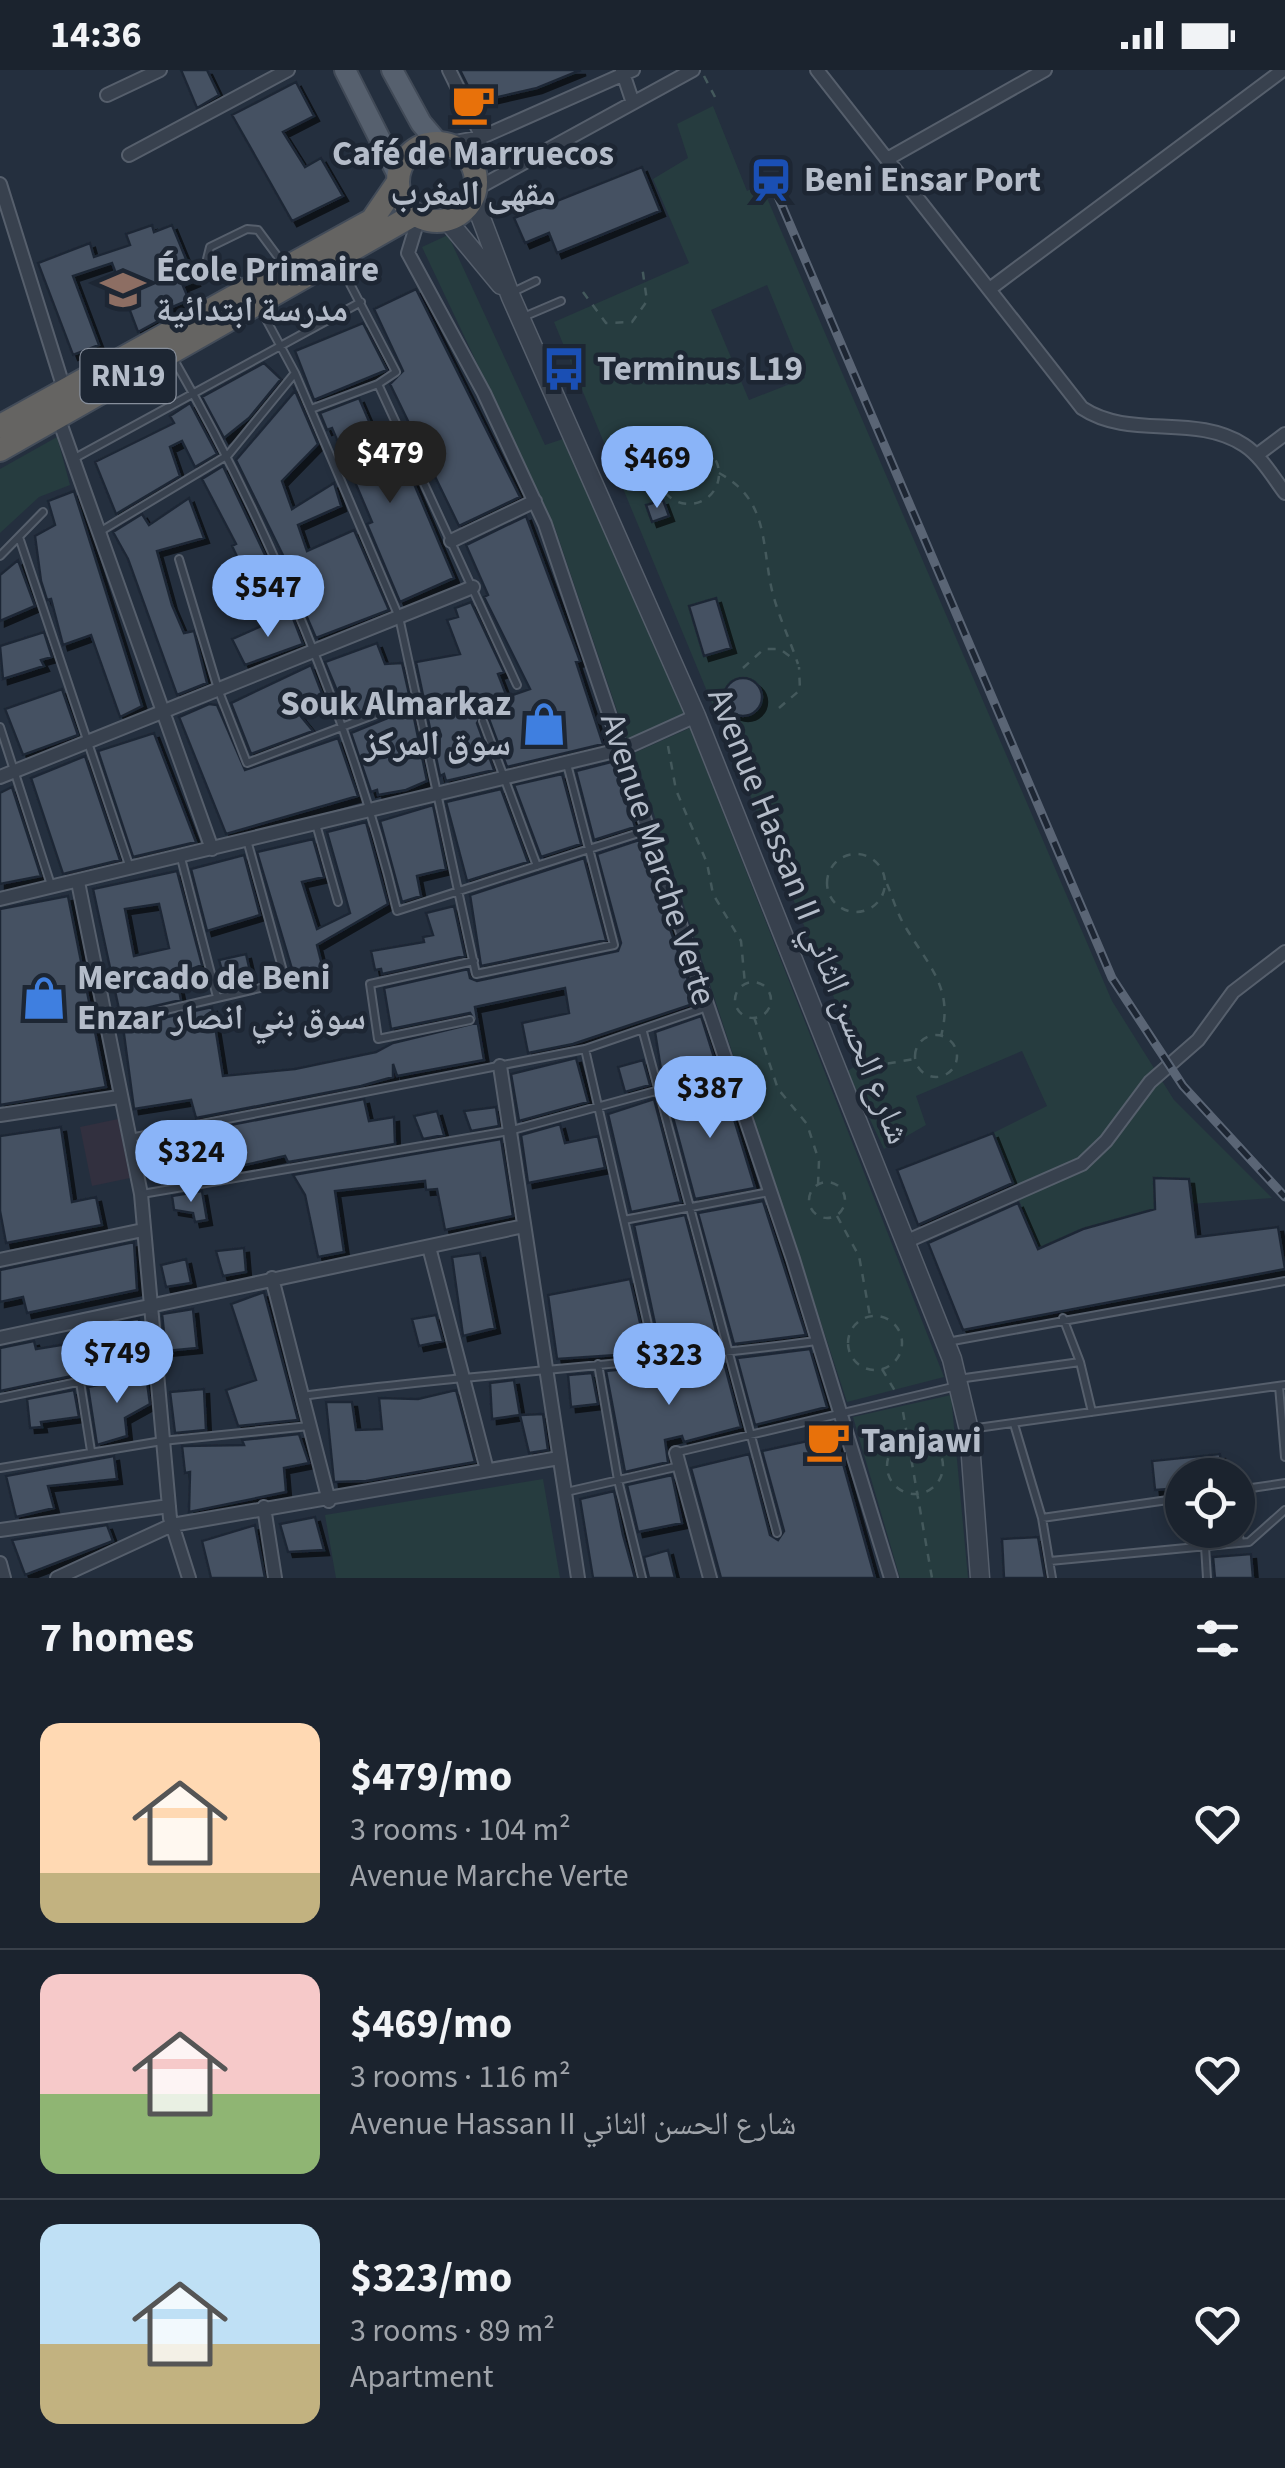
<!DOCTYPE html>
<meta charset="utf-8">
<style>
body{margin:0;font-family:"Source Sans 3","Noto Naskh Arabic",sans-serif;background:#242b36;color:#f1f3f6;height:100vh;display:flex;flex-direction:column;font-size:38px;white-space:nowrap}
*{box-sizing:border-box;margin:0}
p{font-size:32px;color:#a0a4aa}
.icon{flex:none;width:55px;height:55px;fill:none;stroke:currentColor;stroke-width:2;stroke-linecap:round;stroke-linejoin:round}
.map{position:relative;height:1508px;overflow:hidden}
.panel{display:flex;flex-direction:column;background:#1b232e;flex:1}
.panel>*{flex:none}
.tools{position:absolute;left:1165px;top:1388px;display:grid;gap:20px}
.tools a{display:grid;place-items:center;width:90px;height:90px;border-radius:50%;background:#1b232e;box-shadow:0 5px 15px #0003,0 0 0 2px #39404a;font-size:50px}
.price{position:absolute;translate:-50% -85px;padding:0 22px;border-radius:35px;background:#8ab4f8;color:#111;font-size:32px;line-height:65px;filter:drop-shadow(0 2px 5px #0008)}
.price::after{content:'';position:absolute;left:50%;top:60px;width:30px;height:22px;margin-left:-15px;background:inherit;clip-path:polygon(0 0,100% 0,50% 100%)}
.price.on{background:#222;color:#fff}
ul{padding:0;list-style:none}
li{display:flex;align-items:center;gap:30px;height:250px;padding:0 40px}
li+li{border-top:2px solid #39404a}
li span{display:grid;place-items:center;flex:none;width:280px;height:200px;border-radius:20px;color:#555}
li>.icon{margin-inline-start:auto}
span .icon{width:120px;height:120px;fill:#fffc;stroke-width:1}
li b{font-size:42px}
h2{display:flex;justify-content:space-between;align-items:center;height:120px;padding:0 40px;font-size:42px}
.status{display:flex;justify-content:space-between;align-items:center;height:70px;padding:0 50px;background:#1b232e;direction:ltr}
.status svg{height:28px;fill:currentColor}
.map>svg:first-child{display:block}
.medical{fill:#32303f}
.green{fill:#263c3f;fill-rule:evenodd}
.building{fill:#455162;stroke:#1f2835;stroke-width:2.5;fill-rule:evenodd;filter:url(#shadow)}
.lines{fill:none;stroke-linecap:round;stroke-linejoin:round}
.service-casing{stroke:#565f6c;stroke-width:10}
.minor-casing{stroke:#565f6c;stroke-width:16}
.tertiary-casing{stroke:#565f6c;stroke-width:21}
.primary-casing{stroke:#414a57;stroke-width:24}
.trunk-casing{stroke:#434c59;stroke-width:26}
.path{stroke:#44595c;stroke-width:2.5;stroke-dasharray:8 8;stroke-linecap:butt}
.service{stroke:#38414e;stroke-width:6}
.minor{stroke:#38414e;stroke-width:12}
.tertiary{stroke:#38414e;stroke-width:18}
.primary{stroke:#56606e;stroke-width:20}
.trunk{stroke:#656462;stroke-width:22}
.rail-casing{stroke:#5a6575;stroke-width:9}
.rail{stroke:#1d2633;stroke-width:5;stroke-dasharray:15;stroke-linecap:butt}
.labels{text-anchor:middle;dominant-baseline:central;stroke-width:9;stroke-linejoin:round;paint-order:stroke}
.shield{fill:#1d2633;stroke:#878f9c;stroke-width:2.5}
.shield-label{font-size:32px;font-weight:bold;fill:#b4bcc9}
.poi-label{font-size:35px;font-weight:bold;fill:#b4bcc9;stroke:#1d2633;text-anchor:start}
.street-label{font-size:35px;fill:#b4bcc9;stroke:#1d2633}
</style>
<div class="status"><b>14:36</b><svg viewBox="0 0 49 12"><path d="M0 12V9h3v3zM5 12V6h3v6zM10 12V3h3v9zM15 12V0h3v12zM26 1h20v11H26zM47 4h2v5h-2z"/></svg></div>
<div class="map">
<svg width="1285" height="1508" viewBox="0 0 1285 1508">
<defs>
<filter id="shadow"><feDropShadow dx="5" dy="5" stdDeviation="0" flood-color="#0009"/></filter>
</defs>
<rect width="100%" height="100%" fill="#242f3e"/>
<path class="medical" d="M118,1049L130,1108L92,1116L80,1057Z"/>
<path class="green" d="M713,36L747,121L761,114L1112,931L1174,1030L1272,1128L1191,1134L1154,1108L1155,1139L1083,1159L1038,1179L993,1063L1047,1036L1022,981L916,1026L926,1055L884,1079L847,1001L861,993L554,252L689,193L653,109L688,88L677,54ZM767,215L805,308L749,330L711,240Z
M448,165L545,375L563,369L687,644L627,670L555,458L422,177Z
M57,367L70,415L39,427L0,463V399Z
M690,658L944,1307L847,1332L634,683Z
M951,1325L968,1508H900L853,1347Z
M543,1409L560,1508H336L325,1445Z"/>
<path class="building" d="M181,0H207L219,25L197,38Z
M460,0H581L537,18L476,32Z
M296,12L314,46L283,62L305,97L321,88L343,126L292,151L232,45Z
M642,97L660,141L557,183L549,163L525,173L514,148Z
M152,155L154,162L172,155L195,211L183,216L189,230L158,243L160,250L138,262L112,193L73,206L99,275L73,285L38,193L90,173L94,187L130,175L126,164Z
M416,219L520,427L459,456L390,314L403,301L374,239Z
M363,253L387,300L314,330L295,281Z
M264,293L281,309L249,348L224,368L202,327Z
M293,316L318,374L282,411L292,439L334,413L341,436L298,455L307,481L354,460L389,540L316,568L303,538L308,536L236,390L295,321Z
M359,328L394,409L409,402L454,508L400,532L367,454L372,452L332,358L327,360L320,343Z
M190,333L217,384L195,397L182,371L170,377L180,406L116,444L95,392L174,353L170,346Z
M223,396L275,506L252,518L232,476L236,474L202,409Z
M74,421L142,636L120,647L91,565L63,575L51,529L47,530L41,511L35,466L55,455L48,431Z
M189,428L204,468L157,481L172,535L184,563L194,561L207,613L177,625L128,489L113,462L142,444L149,455Z
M663,430L669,446L652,452L646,435Z
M526,446L580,591L576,592L603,674L507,697L489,649L482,644L477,653L494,700L446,711L444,704L440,706L416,592L460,584L447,550L458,547L455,538L471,532L504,602L498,604L507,627L530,619L484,527L488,525L466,475Z
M18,490L35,536L0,551V505Z
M716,528L731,578L704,586L689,536Z
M291,543L303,574L245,595L232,569Z
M44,562L52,587L41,590L44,596L3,609L0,576Z
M377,573L385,594L402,593L409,624L348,647L325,592Z
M311,595L326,634L299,644L313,661L251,684L231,633Z
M724 627a19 19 0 1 1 38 0a19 19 0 1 1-38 0Z
M62,619L78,665L23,685L5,639Z
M209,634L217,635L245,700L338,668L358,726L226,764L179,647Z
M412,638L427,711L406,720L378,725L377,720L371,722L351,663Z
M154,663L196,772L133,787L98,681Z
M85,686L120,790L63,804L31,708Z
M615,691L635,757L594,770L576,701Z
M562,704L581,774L541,787L514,715Z
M12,717L41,806L0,814V723Z
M501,719L528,792L467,811L446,732Z
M433,735L446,799L417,806L421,826L402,832L380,751Z
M366,752L388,834L317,875L323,899L295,909L257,782L313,769L324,807L302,812L317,859L350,843L327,762Z
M639,770L696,933L573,974L528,983L522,953L569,943L565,918L475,937L484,990L397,1006L393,994V1007L361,1016L196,1048L191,1030L134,1039L123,957L212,937L223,1006L295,999L376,982L393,973L476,953L470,943L391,959L384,918L468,899L470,908L477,911L618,881L621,873L597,784Z
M244,785L260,845L207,861L191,799Z
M584,788L606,870L481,896L470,825Z
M177,801L202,895L176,905L181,930L120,944L93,819ZM159,834L169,878L134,886L125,839Z
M68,826L106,1017L0,1035V839Z
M454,836L465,886L382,904L381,899L375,900L371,881L424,872L423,867L433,865L426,843Z
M246,884L252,910L227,917L219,890Z
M701,946L717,997L663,1012L655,962Z
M576,988L588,1032L519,1051L511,1004Z
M643,990L650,1015L625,1022L618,997Z
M722,1010L755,1118L695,1129L667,1025Z
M364,1029L369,1051L394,1047L395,1074L288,1092L285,1086L169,1112V1108L158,1109L152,1075L200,1061Z
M654,1029L681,1132L631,1142L608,1044Z
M496,1037L499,1056L471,1061L464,1041Z
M437,1041L444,1065L423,1069L414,1046Z
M560,1054L565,1073L598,1066L605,1098L528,1113L521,1065Z
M61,1057L72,1132L96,1127L102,1155L6,1173L0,1141V1066Z
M993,1063L1013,1113L918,1155L897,1100Z
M501,1069L513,1146L445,1160L437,1119L426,1120L425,1111L335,1121L344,1182L318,1187L305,1125L293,1105Z
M1154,1108L1189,1109L1196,1167L1278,1157L1285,1199L963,1260L928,1173L1018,1133L1038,1179L1083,1159L1155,1139Z
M202,1121L207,1150L195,1152L193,1143L174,1140L172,1126Z
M763,1131L806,1265L734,1274L698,1143Z
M685,1145L720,1276L661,1282L634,1155Z
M134,1172L137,1220L27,1243L23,1227L0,1232V1200Z
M244,1178L246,1202L223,1206L216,1181Z
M480,1183L495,1258L463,1266L452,1187Z
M186,1189L191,1213L166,1217L161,1195Z
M630,1209L647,1283L557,1289L548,1225Z
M264,1222L298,1350L238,1356L226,1320L256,1310L231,1234Z
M193,1239L197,1278L166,1281L162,1244Z
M436,1245L443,1271L419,1276L412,1249Z
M139,1248L144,1291L0,1321V1278L34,1271L36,1279L110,1267L107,1255Z
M810,1279L827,1337L755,1355L737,1288Z
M723,1289L741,1357L684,1372L682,1366L665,1370L668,1392L625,1402L606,1301Z
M592,1303L598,1334L571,1337L568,1305Z
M146,1305L150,1334L125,1348L127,1366L97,1375L88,1317Z
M514,1310L520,1345L492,1349L490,1313Z
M204,1319L206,1360L175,1363L170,1322Z
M74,1320L79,1347L41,1352L42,1357L30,1358L27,1329Z
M456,1320L475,1392L366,1411L334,1412L326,1332H352L356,1360L382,1359L379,1328L418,1329Z
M543,1344L548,1380L529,1383L520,1345Z
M299,1364L309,1393L284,1398L286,1422L189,1442L190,1402L185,1403L182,1376L244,1375L242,1370Z
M835,1365L875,1508H721L691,1398L749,1384L770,1465L778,1470L784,1461L762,1381Z
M1220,1384L1222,1401L1182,1405V1418L1155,1420L1152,1391Z
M114,1386L117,1409L48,1416L54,1438L16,1447L6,1406Z
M672,1405L682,1453L638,1462L627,1415Z
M614,1421L623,1465L635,1508H593L580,1429Z
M315,1447L324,1480L288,1482L280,1454Z
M107,1455L113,1471L25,1505L12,1470Z
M255,1455L265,1508H211L202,1471Z
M1038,1467L1045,1508H1004L1002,1469Z
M668,1480L675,1508H649L644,1487Z
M1251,1484L1253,1508H1215L1213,1487Z"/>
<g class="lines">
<g class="service-casing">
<path id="service" d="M242,214L207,189L210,177L247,159L258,160L284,195
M511,223L536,211
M260,238L295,303L399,547L476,904L614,875L567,694
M521,248L561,231
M173,288C268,453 353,657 397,841L648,760
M378,314L517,615
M311,339L378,314L396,302L338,191
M75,388L361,232
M101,461L228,385L295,303
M19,467L130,798
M0,486L43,442
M179,489L218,619L247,693L418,628
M483,651L537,796
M0,657L52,818
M316,754L338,832
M181,788L217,927
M470,950L378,969L370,914L474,891
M106,954L286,912L247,770
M643,962L777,1463
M585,979L656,1290
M130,1068L585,979L707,937
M142,1124L509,1061L729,1001
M624,1150L769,1122
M1063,1248L1080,1292L1092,1342
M947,1272L1285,1211
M598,1294L618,1410L642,1508
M958,1309L1080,1292
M80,1312L91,1381
M1279,1316L1285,1387
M302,1326C473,1304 645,1294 816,1271
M0,1328L154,1296
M1014,1354L1042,1448L1052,1508
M970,1359L1285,1315
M678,1382L957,1316
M0,1398L162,1371L309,1356
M1238,1420L1285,1413
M566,1422L680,1396
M1042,1448L1182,1428
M1238,1458L1240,1473
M1205,1476L1207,1508
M1050,1491L1249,1472L1285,1440"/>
</g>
<g class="minor-casing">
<path id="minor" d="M449,0L482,67L473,96
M622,0L633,33
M817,0L1082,338C1130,370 1195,343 1244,375C1261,386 1273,407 1285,423
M107,25L160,0
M444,74L482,67L633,0
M129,85L288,0
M889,88L1045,0
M0,114L65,322
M476,119L693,0
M419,147L408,183L484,323L545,454L793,1189L891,1508
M991,218L1283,0
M58,347L212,779
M1257,385L1285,364
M451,471L535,431
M0,707L473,517
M78,812L141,1124L170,1448L189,1508
M0,829L623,679L696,646
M500,996L578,1508
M0,1045L119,1027
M905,1172L1082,1094L1106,1071L1150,1012L1198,970L1233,922L1285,882
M429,1177L487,1400
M0,1190L143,1160
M272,1208L329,1431
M0,1268L524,1156
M676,1383L710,1508
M264,1437L275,1508
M0,1460L169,1436
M0,1493L4,1508
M57,1508L172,1455L559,1388"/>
</g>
<g class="tertiary-casing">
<path id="tertiary" d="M473,127L511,227L696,646L952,1289L969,1360L980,1508
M447,150L501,215"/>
</g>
<g class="primary-casing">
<path id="primary" d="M345,0L398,105
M392,0L421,53L438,73"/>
</g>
<g class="trunk-casing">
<path id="trunk" d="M398 112a39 39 0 1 1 78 0a39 39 0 1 1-78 0Z
M0,356L372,150L398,112
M0,380L415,144"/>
</g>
<path class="path" d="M704,6L715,27
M583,222L606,253L632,252L647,231L642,196
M659 404a30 30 0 1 1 60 0a30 30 0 1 1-60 0Z
M719,403C765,428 762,466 770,511C775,539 789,567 798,594
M743,598L764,579H780L795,590
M779,638L800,620L799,597
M668,676L676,720L707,793L713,824L741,871L745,914
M827 813a29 29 0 1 1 58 0a29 29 0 1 1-58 0Z
M887,814C893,828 897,844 906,858C929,896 954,919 941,966
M735 930a18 18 0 1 1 36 0a18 18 0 1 1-36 0Z
M754,947L778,1019L807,1054L819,1091L818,1115
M915 986a21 21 0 1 1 42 0a21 21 0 1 1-42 0Z
M872,996L915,989
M809 1130a18 18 0 1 1 36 0a18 18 0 1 1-36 0Z
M837,1146L859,1186L870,1246
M848 1273a27 27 0 1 1 54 0a27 27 0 1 1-54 0Z
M882,1299L895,1321
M903,1342L932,1508
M887 1396a28 28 0 1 1 56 0a28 28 0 1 1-56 0Z"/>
<use href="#service" class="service"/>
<use href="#minor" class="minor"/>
<use href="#tertiary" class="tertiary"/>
<use href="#primary" class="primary"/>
<use href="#trunk" class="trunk"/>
<g class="rail-casing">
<path id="rail" d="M771,110L1112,908L1183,1016L1285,1127"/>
</g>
<use href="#rail" class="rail"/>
</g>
<defs>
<g id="cafe-bare" transform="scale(3.45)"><path d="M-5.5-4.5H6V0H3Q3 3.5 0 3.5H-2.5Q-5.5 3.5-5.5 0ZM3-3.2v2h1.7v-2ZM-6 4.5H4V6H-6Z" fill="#e8710a" stroke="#1d2633" stroke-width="2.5" paint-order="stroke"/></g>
<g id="station-bare" transform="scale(3.45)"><path d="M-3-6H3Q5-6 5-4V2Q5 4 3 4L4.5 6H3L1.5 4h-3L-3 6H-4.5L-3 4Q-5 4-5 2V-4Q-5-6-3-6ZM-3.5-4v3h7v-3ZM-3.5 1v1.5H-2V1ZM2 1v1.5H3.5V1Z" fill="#1a4fb4" stroke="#1d2633" stroke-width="2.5" paint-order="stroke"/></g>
<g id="school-bare" transform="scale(3.45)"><path d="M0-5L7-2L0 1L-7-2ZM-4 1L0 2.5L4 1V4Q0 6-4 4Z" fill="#8d6e63" stroke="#1d2633" stroke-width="2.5" paint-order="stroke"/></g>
<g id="bus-bare" transform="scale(3.45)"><path d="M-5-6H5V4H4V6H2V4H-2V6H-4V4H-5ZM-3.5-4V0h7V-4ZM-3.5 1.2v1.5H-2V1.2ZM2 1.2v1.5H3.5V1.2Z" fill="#1a4fb4" stroke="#1d2633" stroke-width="2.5" paint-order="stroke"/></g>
<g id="shop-bare" transform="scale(3.45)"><path d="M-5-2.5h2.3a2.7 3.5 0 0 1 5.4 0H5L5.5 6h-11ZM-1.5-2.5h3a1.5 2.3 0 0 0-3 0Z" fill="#3f7fe0" stroke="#1d2633" stroke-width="2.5" paint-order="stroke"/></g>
</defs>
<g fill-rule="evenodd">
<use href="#cafe-bare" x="473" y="34"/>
<use href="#station-bare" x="771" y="110"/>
<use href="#school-bare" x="123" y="220"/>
<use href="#bus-bare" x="564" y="299"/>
<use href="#shop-bare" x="544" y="654"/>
<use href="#shop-bare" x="44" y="928"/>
<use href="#cafe-bare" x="828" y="1371"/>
</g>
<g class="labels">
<rect class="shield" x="80.5" y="279" width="95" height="54" rx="8"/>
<g class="shield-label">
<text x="128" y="306">RN19</text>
</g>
<g class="poi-label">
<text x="473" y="84" text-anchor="middle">Café de Marruecos<tspan x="473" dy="40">مقهى المغرب</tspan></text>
<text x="804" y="110">Beni Ensar Port</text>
<text x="156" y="200">École Primaire<tspan x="156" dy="40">مدرسة ابتدائية</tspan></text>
<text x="597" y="299">Terminus L19</text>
<text x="511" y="634" text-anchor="end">Souk Almarkaz<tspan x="511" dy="40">سوق المركز</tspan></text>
<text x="77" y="908">Mercado de Beni<tspan x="77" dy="40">Enzar سوق بني انصار</tspan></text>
<text x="861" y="1371">Tanjawi</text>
</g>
<g class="street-label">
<text transform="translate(658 789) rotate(72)">Avenue Marche Verte</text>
<text transform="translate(809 846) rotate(68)">Avenue Hassan II شارع الحسن الثاني</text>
</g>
</g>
</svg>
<div class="tools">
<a><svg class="icon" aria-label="locate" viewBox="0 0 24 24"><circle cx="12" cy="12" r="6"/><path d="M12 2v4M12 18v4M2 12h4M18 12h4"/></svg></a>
</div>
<b class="price on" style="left:390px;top:436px">$479</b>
<b class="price" style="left:657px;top:441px">$469</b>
<b class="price" style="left:268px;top:570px">$547</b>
<b class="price" style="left:710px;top:1071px">$387</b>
<b class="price" style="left:191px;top:1135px">$324</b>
<b class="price" style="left:117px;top:1336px">$749</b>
<b class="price" style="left:669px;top:1338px">$323</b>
</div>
<section class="panel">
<h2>7 homes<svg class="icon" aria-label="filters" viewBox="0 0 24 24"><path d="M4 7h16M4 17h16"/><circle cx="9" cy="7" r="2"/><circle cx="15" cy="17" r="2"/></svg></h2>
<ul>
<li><span style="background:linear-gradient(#ffd9b3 75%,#c2b280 0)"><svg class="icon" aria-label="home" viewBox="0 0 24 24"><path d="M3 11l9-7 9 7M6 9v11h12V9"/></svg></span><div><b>$479/mo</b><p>3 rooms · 104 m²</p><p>Avenue Marche Verte</p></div><svg class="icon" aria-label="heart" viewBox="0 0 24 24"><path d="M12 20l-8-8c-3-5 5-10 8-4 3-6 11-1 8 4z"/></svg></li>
<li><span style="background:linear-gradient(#f6c9c9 60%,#8fb573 0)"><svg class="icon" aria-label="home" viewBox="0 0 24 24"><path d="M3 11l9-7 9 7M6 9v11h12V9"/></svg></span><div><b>$469/mo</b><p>3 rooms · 116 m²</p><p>Avenue Hassan II شارع الحسن الثاني</p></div><svg class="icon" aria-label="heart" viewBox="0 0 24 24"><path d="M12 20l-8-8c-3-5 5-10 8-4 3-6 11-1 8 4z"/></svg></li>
<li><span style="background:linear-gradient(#bfe0f5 60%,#c2b280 0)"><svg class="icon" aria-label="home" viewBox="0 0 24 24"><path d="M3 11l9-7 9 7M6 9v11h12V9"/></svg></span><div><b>$323/mo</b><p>3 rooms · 89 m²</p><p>Apartment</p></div><svg class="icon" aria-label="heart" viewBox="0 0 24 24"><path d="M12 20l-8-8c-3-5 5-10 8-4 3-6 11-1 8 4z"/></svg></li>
</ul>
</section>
